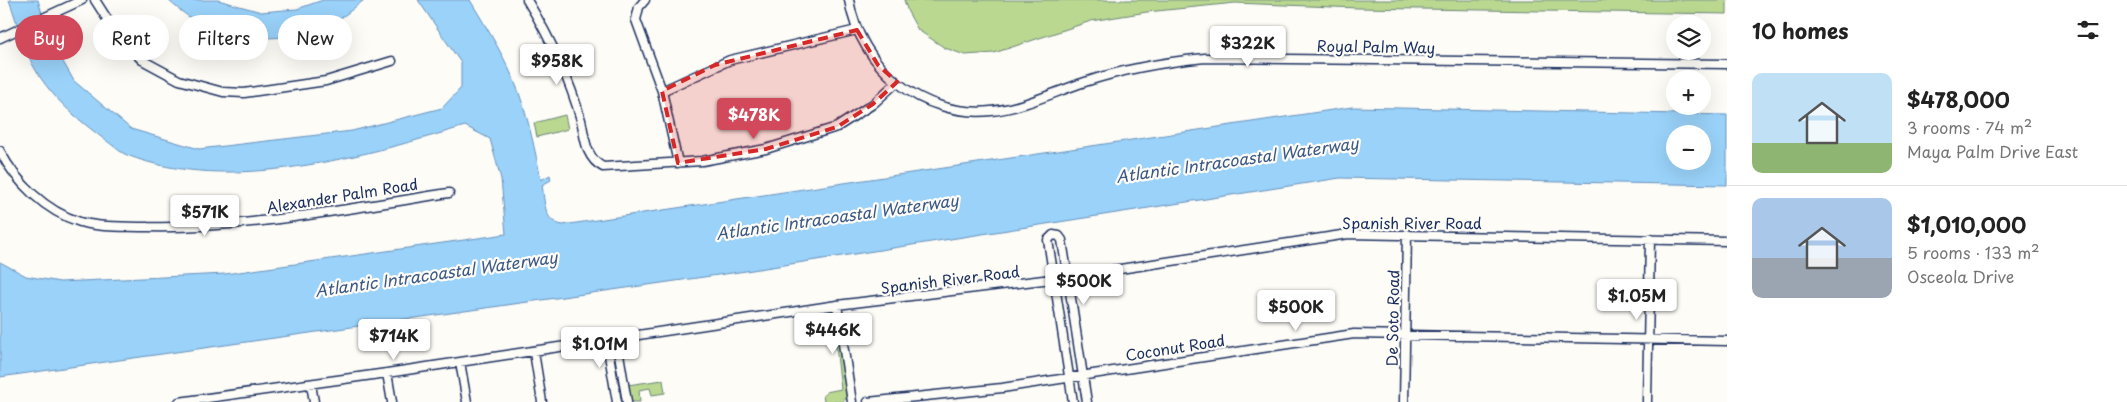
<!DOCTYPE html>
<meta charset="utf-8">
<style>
body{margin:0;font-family:"Playpen Sans",sans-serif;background:#f2f2f2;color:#222;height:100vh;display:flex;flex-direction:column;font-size:19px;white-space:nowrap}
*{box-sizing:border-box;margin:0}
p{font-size:16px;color:#767676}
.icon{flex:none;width:28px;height:28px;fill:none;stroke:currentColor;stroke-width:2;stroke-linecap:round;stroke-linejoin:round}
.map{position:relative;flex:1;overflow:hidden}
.details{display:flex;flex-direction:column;background:#fff;width:400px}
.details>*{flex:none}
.guide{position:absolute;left:15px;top:15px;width:475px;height:45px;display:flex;gap:10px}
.tools{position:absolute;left:1666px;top:15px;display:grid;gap:10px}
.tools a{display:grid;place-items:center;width:45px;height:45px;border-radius:50%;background:#fff;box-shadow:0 5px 20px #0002;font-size:25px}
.price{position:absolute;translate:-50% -42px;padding:0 11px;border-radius:5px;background:#fff;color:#222;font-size:16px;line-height:32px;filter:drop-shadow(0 1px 2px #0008)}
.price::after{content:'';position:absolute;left:50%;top:30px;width:15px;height:11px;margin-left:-8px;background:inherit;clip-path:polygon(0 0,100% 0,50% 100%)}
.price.on{background:#d1495b;color:#fff}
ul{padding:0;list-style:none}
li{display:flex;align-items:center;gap:15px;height:125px;padding:0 25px}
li+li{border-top:1px solid #e0e0e0}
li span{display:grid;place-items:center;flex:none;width:140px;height:100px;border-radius:10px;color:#555}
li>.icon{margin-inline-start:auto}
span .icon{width:60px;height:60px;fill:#fffc;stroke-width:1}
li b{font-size:21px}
h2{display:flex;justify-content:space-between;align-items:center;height:60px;padding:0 25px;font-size:21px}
.chip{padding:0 18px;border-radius:22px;background:#fff;box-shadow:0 5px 20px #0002;font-size:18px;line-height:45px}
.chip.on{background:#d1495b;color:#fff}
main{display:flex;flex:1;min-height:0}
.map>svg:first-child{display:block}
.green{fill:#bad890;stroke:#6a8477}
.water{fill:#9ad2f9;stroke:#6791bb;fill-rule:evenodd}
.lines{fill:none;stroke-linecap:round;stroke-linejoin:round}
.minor-casing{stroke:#1b2f5e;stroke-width:11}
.minor{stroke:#fdfcf7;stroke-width:8}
.marked{fill:#d62828;fill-opacity:0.2;stroke:#d62828;stroke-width:4;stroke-dasharray:10 6;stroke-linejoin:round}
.labels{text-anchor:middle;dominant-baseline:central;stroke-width:4.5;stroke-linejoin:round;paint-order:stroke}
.street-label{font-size:15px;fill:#1b2f5e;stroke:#fdfcf7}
.water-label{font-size:16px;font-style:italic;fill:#3b5885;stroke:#fdfcf7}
</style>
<main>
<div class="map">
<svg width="1727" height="402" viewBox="0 0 1727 402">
<rect width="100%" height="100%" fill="#fdfcf7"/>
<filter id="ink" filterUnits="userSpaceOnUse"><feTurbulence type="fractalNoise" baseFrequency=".02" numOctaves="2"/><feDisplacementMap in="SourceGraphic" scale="10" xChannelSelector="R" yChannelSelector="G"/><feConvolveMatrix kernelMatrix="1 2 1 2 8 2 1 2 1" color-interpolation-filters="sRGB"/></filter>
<g filter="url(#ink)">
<path class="green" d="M904,0H1727V14L1358,8L1235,3L1147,12L1091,21L994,53L965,55L945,48L918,30L908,12Z
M565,115L568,129L537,137L534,123Z
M837,330L847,397L843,402H824L823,395L826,394V392L841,389L835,338H831L830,332Z
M663,380L665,393L652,395L650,388L639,390L640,402H630L627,385Z"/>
<path class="water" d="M9,0H38L49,37L74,81L131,129L199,149L352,131L442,108L461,88V63L418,0H470C488,30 507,60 519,93C529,121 535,150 541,180L550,175L551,180L542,185C545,201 543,222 563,225L1352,107L1727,115V185L1340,178L746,271L0,377V262L26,276L60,282L225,274L506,234L501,179L490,139L465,126C365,156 228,195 127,155C119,152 112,144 105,140C79,120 56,102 38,74C24,52 18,24 9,0ZM1675,134H1702V161H1675Z
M168,0H218L261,12L297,9L323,0H364C350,11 333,26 315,32C295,39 244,40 223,34C205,30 181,12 168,0Z"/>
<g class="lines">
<g class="minor-casing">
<path id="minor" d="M95,0L118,36L142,60L179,80L223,92L244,93L326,81L392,61
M527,0C550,38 569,77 581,120C585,137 585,158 603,167L702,161L766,149L837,127L873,104L897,82
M645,0L639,7L636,20L662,91L678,163
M849,0C860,67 922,118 991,111C1023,108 1054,92 1085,82C1124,69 1164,62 1205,58L1727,64
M0,38L82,0
M662,91L730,60L857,30
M0,151C16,182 45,211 80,222C101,228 126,226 148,227C249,229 349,208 449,193
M837,305L852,402
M612,340L618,348L627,402
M612,340L608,349L617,402
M534,352L542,402
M460,362L467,402
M387,373L392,402
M311,384L314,402
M179,402L387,373L837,305L1068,277L1348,234L1727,241
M868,402L1002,388L1354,334L1727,341
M1073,402L1048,240L1053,235L1059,236L1062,240L1087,402
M1404,402L1407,234
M1647,402L1650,239"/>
</g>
<use href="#minor" class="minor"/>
</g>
</g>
<path class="marked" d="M857,30L878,65L897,82L873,104L837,127L766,149L678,163L662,91L715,65Z"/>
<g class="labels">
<g class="street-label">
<text transform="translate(1376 46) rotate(1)">Royal Palm Way</text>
<text transform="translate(342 195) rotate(-9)">Alexander Palm Road</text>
<text x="1412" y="222">Spanish River Road</text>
<text transform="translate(950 279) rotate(-7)">Spanish River Road</text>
<text transform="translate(1392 318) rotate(-89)">De Soto Road</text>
<text transform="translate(1175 347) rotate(-9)">Coconut Road</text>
</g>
<g class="water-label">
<text transform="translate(1237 159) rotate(-8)">Atlantic Intracoastal Waterway</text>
<text transform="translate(837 216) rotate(-8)">Atlantic Intracoastal Waterway</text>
<text transform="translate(436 273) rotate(-8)">Atlantic Intracoastal Waterway</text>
</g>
</g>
</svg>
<div class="tools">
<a><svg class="icon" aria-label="layers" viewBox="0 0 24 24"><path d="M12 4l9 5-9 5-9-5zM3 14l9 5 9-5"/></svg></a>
<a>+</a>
<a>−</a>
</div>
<b class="price" style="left:1248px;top:68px">$322K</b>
<b class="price" style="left:557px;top:86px">$958K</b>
<b class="price on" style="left:754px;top:140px">$478K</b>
<b class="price" style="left:205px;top:237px">$571K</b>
<b class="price" style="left:1084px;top:306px">$500K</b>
<b class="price" style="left:1637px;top:321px">$1.05M</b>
<b class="price" style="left:1296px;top:332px">$500K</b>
<b class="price" style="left:833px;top:355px">$446K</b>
<b class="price" style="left:394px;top:361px">$714K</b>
<b class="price" style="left:600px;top:369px">$1.01M</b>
<div class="guide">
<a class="chip on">Buy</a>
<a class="chip">Rent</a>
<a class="chip">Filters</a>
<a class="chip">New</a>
</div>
</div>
<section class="details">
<h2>10 homes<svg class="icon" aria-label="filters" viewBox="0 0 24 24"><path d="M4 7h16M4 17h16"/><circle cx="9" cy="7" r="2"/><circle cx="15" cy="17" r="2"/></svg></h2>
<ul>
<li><span style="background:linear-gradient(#bfe0f5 70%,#8fb573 0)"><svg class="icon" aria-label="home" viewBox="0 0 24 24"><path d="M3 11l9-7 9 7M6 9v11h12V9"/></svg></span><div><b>$478,000</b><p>3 rooms · 74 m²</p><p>Maya Palm Drive East</p></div></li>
<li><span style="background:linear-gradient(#a9c7e8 60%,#9aa5b1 0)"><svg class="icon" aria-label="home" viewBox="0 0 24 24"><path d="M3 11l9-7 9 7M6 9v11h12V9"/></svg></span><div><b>$1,010,000</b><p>5 rooms · 133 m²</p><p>Osceola Drive</p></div></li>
</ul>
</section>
</main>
